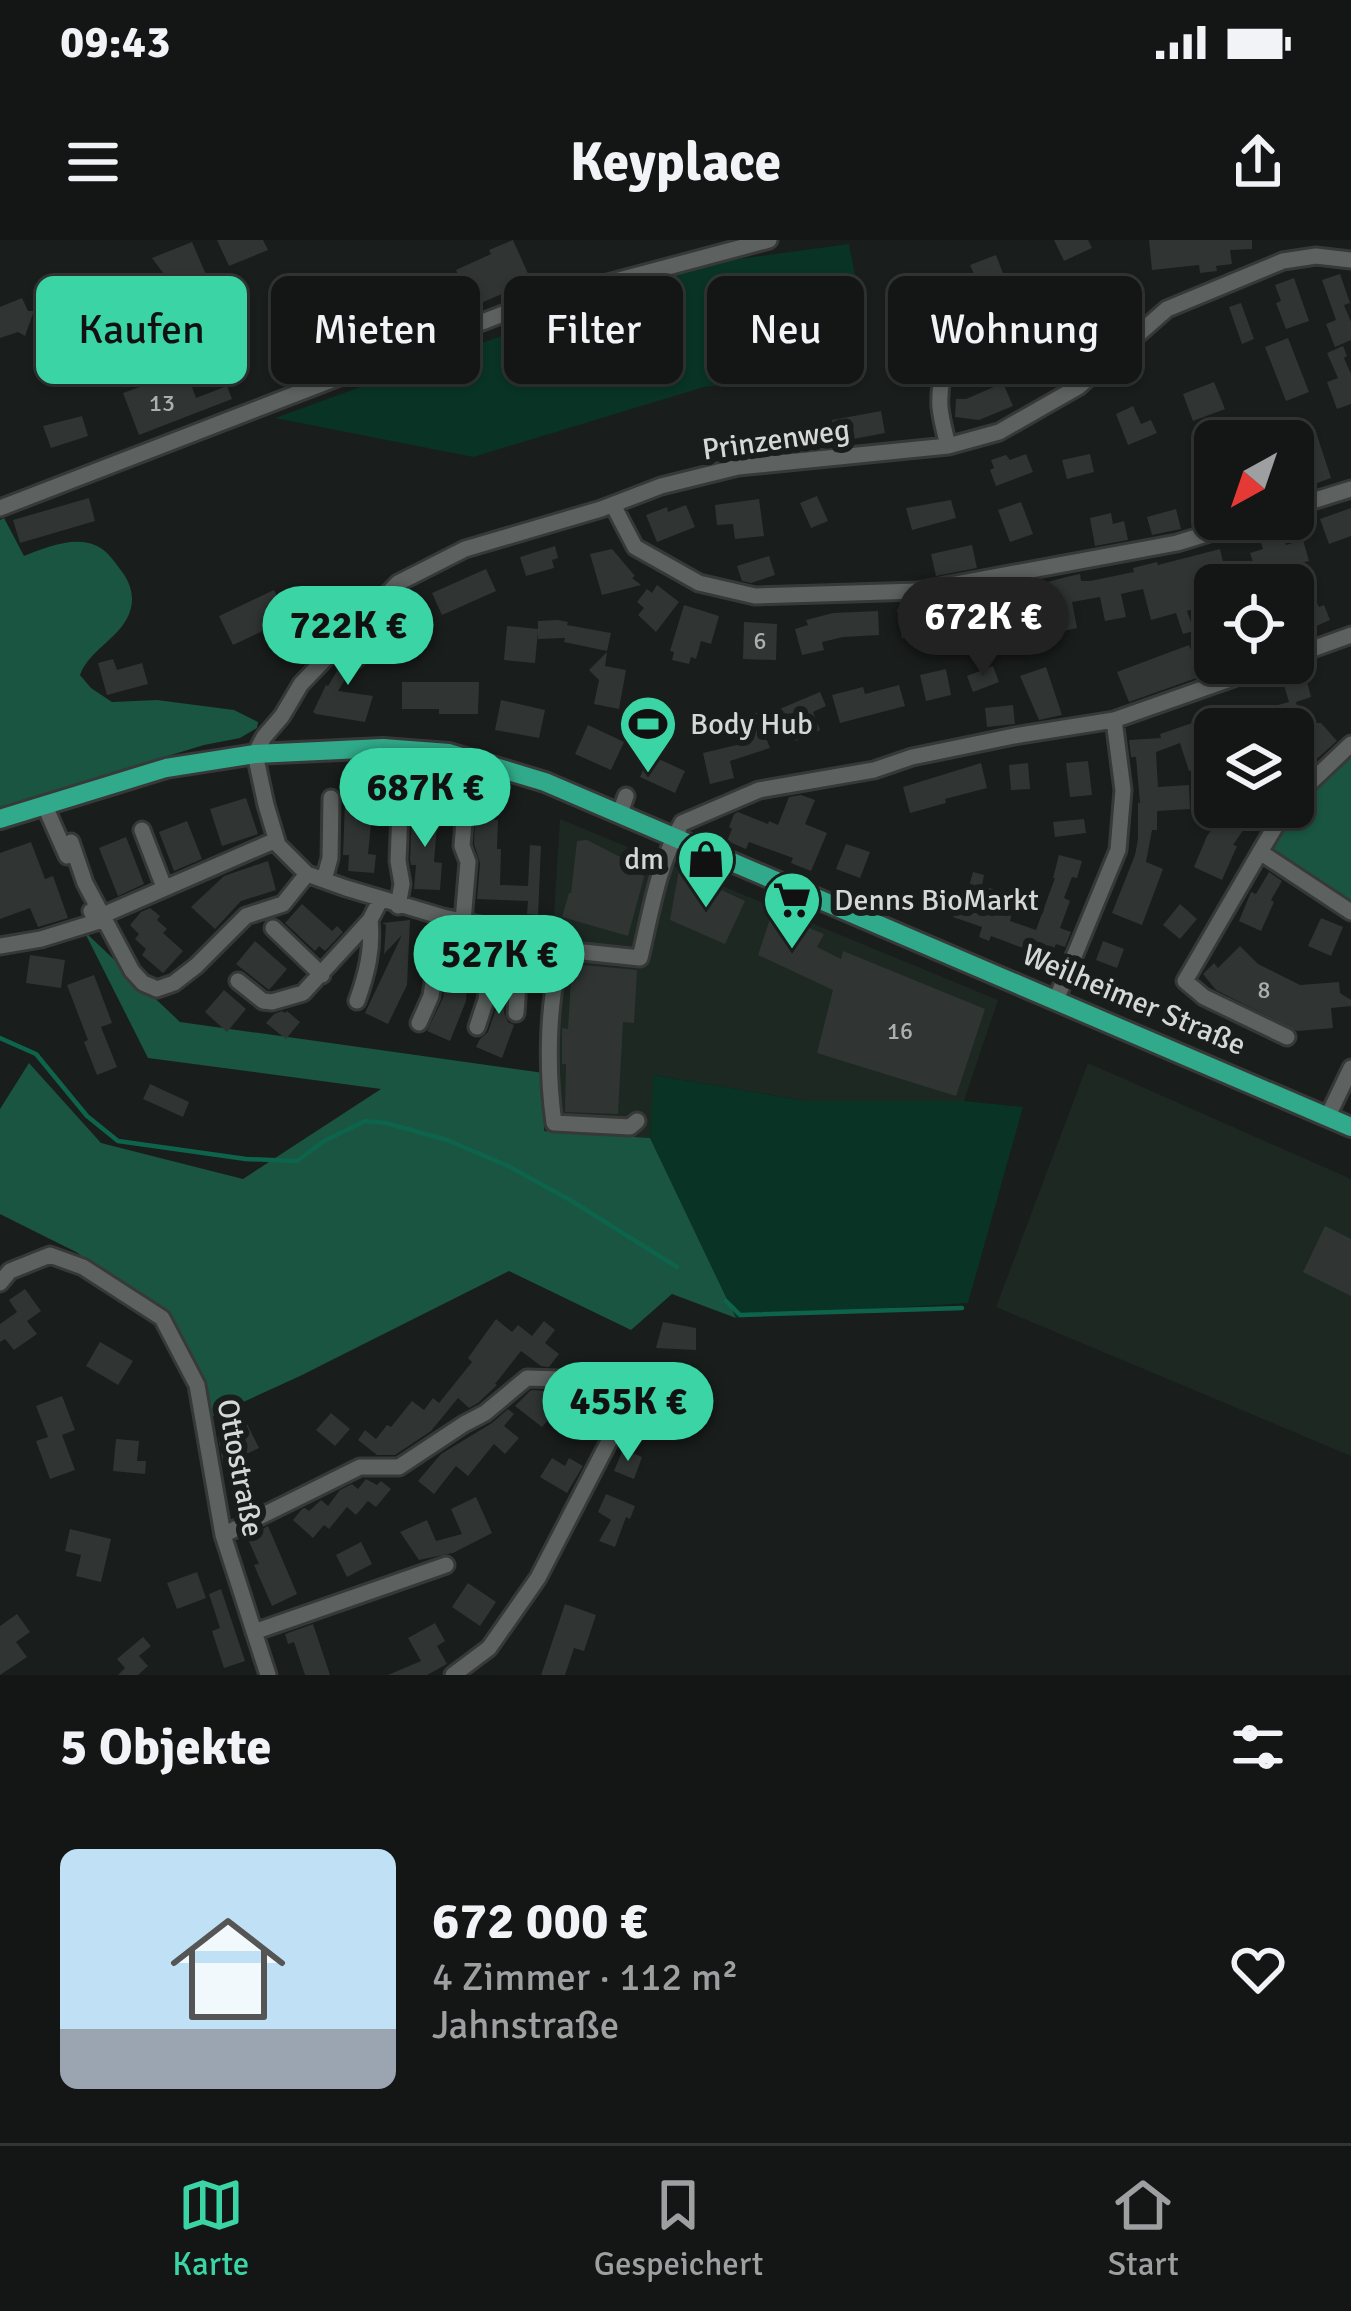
<!DOCTYPE html>
<html lang="de">
<meta charset="utf-8">
<style>
body{margin:0;font-family:Signika,sans-serif;background:#202322;color:#f1f3f6;height:100vh;display:flex;flex-direction:column;font-size:45px;white-space:nowrap}
*{box-sizing:border-box;margin:0}
p{font-size:39px;color:#9d9fa0}
.icon{flex:none;width:66px;height:66px;fill:none;stroke:currentColor;stroke-width:2;stroke-linecap:round;stroke-linejoin:round}
.map{position:relative;height:1435px;overflow:hidden}
.panel{display:flex;flex-direction:column;background:#131614;flex:1}
.panel>*{flex:none}
.hud{position:absolute;left:36px;top:36px;width:1281px;height:108px;display:flex;gap:24px}
.needle{width:78px;rotate:220deg}
.controls{position:absolute;left:1194px;top:180px;display:grid;gap:24px}
.controls a{display:grid;place-items:center;width:120px;height:120px;border-radius:18px;background:#131614;box-shadow:0 3px 9px #0004,0 0 0 3px #323534;font-size:60px}
.price{position:absolute;translate:-50% -102px;padding:0 27px;border-radius:42px;background:#3ad4a5;color:#111;font-size:39px;line-height:78px;filter:drop-shadow(0 3px 6px #0008)}
.price::after{content:'';position:absolute;left:50%;top:72px;width:36px;height:27px;margin-left:-18px;background:inherit;clip-path:polygon(0 0,100% 0,50% 100%)}
.price.current{background:#222;color:#fff}
ul{padding:0;list-style:none}
li{display:flex;align-items:center;gap:36px;height:300px;padding:0 60px}
li span{display:grid;place-items:center;flex:none;width:336px;height:240px;border-radius:18px;color:#555}
li>.icon{margin-inline-start:auto}
span .icon{width:144px;height:144px;fill:#fffc;stroke-width:1}
li b{font-size:51px}
h2{display:flex;justify-content:space-between;align-items:center;height:144px;padding:0 60px;font-size:51px}
.chip{padding:0 42px;border-radius:18px;background:#131614;box-shadow:0 3px 9px #0004,0 0 0 3px #323534;font-size:42px;line-height:108px}
.chip.current{background:#3ad4a5;color:#111}
.status{display:flex;justify-content:space-between;align-items:center;height:84px;padding:0 60px;background:#131614;direction:ltr}
.status svg{height:33px;fill:currentColor}
header{display:flex;justify-content:space-between;align-items:center;height:156px;padding:0 60px;background:#131614;font-size:54px;font-weight:800}
.menu{display:flex;justify-content:space-around;align-items:center;height:168px;border-top:3px solid #323534;background:#131614;font-size:33px;color:#9d9fa0}
.menu a{display:grid;justify-items:center;gap:6px}
.menu .current{color:#3ad4a5}
.map>svg:first-child{display:block}
.built{fill:#1d2823}
.green{fill:#083325}
.forest{fill:#195541}
.lines{fill:none;stroke-linecap:round;stroke-linejoin:round}
.stream{stroke:#0d644b;stroke-width:4.5}
.building{fill:#303533}
.minor-casing{stroke:#373938;stroke-width:21}
.major-casing{stroke:#373938;stroke-width:24}
.minor{stroke:#5d6260;stroke-width:15}
.major{stroke:#30aa8a;stroke-width:18}
.labels{text-anchor:middle;dominant-baseline:central;stroke-width:12;stroke-linejoin:round;paint-order:stroke}
.number-label{font-size:24px;fill:#acafae}
.street-label{font-size:30px;fill:#d5d8d7;stroke:#191d1b}
.poi-label{font-size:30px;fill:#d5d8d7;stroke:#191d1b;text-anchor:start}
</style>
<div class="status"><b>09:43</b><svg viewBox="0 0 49 12"><path d="M0 12V9h3v3zM5 12V6h3v6zM10 12V3h3v9zM15 12V0h3v12zM26 1h20v11H26zM47 4h2v5h-2z"/></svg></div>
<header><svg class="icon" aria-label="menu" viewBox="0 0 24 24"><path d="M4 6h16M4 12h16M4 18h16"/></svg>Keyplace<svg class="icon" aria-label="share" viewBox="0 0 24 24"><path d="M12 15V3M7 8l5-5 5 5M5 13v7h14v-7"/></svg></header>
<div class="map">
<svg width="1351" height="1435" viewBox="0 0 1351 1435">
<rect width="100%" height="100%" fill="#191d1b"/>
<path class="built" d="M560,579L998,760L964,861H807L654,835L650,898L543,891L544,833Z
M1088,823L1351,939V1216L996,1067Z"/>
<path class="green" d="M849,4L861,66L834,101L781,139L704,147L473,217L275,178L700,24Z
M653,835L807,861H964L1023,867L968,1063L736,1078L650,898Z"/>
<path class="forest" d="M4,278L24,316C44,308 75,295 97,306C108,311 116,324 123,333C130,343 134,355 131,368C124,397 90,408 80,435L91,448L112,462L157,460L234,470L258,482L257,488L240,498L204,505L0,567V280Z
M1351,507V669L1267,610L1290,567Z
M84,691L180,782L544,833V891L650,898L736,1078L672,1054L631,1090L509,1031L300,1136L206,1179L166,1074L76,1012L0,974V869L29,823L101,903L243,939L381,849L148,818Z"/>
<g class="lines">
<path class="stream" d="M0,798L36,814L87,876L118,901L246,919L297,921L324,901L365,881L386,883L447,900L508,926L570,960L677,1027
M726,1061L740,1075L962,1068"/>
</g>
<path class="building" d="M217,0H263L268,10L229,26Z
M513,0L530,38L514,44L516,48L378,107L362,71L419,47L430,73L468,56L456,30L491,14L489,10Z
M1054,0H1088L1092,8L1064,21Z
M1149,0H1252V9L1230,10L1232,24L1216,26L1217,31L1200,33L1199,25L1152,30Z
M192,2L207,37L175,49L152,18Z
M996,15L1004,36L981,45L978,43L970,25Z
M1340,34L1350,63L1344,65L1351,82V100L1335,107L1326,84L1336,80L1322,40Z
M105,38L114,62L87,71L78,48Z
M1294,38L1309,81L1286,89L1276,63L1281,61L1275,45Z
M22,58L28,71H34L25,96L18,92L0,98V67Z
M1241,63L1254,99L1242,104L1229,67Z
M1114,65L1126,84L1098,101L1086,82Z
M914,75L923,87L940,90L936,102L920,98L902,111L888,93Z
M329,91L334,104L327,106L329,111L319,115L324,129L309,134L306,126L280,136L274,119L280,117L273,99L288,93L292,106Z
M1288,98L1309,152L1286,161L1265,107Z
M1058,103L1061,113L1087,105L1091,119L1067,128L1068,132L1039,143L1028,114Z
M1343,106L1347,116L1344,118L1351,134V164L1337,169L1327,142L1338,138L1327,113Z
M186,130L196,158L227,146L232,159L139,195L123,153Z
M1214,142L1225,169L1193,181L1183,154Z
M1003,143L1013,166L979,180L955,177L956,159H966Z
M1133,166L1141,184L1151,180L1157,193L1128,205L1116,174Z
M881,171L885,193L843,201L841,191L834,193L832,180Z
M82,176L88,196L51,208L43,186Z
M1315,189L1331,238L1306,247L1293,201L1289,198Z
M1026,214L1033,232L996,246L990,230L994,228L991,220L1006,215L1010,220Z
M1090,214L1094,232L1067,239L1062,220Z
M1210,236L1215,253V267L1197,272L1191,251L1199,249L1196,240Z
M817,256L828,281L811,288L800,263Z
M89,258L95,281L20,303L13,280Z
M759,259L764,296L735,299L733,284L717,285L715,265Z
M951,260L956,278L912,290L906,268Z
M1021,262L1033,294L1010,302L998,270Z
M686,265L695,287L657,302L646,275L667,267L668,272Z
M1351,268V296L1329,304L1320,279Z
M1176,269L1181,289L1152,295L1147,277Z
M1111,273L1113,284L1124,281L1128,300L1095,306L1090,278Z
M1281,288L1286,305L1303,300L1309,321L1269,332L1267,325L1255,328L1250,313L1263,309L1258,294Z
M972,305L977,328L936,336L931,314Z
M555,306L558,318L552,320L554,328L526,336L520,317Z
M612,309L635,336L632,338L641,345L602,355L590,314Z
M1220,309L1224,326L1241,322L1247,343L1215,345V351L1203,354L1207,364L1187,371L1194,391L1183,394L1176,373L1151,380L1143,349L1121,354L1126,377L1105,381L1100,357L1072,362L1077,388L1055,393L1052,382L1023,388L1025,394L1000,399L995,376L962,381L964,392L951,394L946,379L935,382L938,392L902,398L897,369L926,364L927,371L986,361L987,366L1026,358L1023,349L1066,337L1080,334L1081,341H1090L1134,332L1133,328L1157,322L1158,325Z
M769,316L775,335L751,343L742,341L737,326Z
M486,329L496,351L442,375L432,353Z
M657,345L679,362L656,392L638,375L644,368L637,362L647,349L652,353Z
M274,350L281,364L307,351L323,384L303,394L319,408L305,422L296,414L299,411L284,381L233,405L219,376Z
M1313,354L1319,367L1324,365L1330,380L1293,396V363Z
M684,365L719,376L711,404L701,401L696,419L691,417L689,424L672,420L674,412L670,411Z
M878,371L879,395L843,397L822,402L824,410L802,415L795,389L808,385L806,380L833,373Z
M558,380L568,382L567,385L611,393L607,411L564,402L565,398L538,399V391L535,423L504,420L507,386L538,389V381Z
M744,382L777,384L776,420L743,419Z
M368,397L381,410L361,429L355,423L338,451L373,456L365,482L316,474L313,472L326,445L328,446L342,423Z
M1189,405L1202,436L1129,462L1117,432Z
M607,412L605,426L626,430L619,469L594,464L599,440L589,430Z
M113,419L117,430L142,423L148,444L107,455L98,423Z
M993,426L999,442L973,452L967,436Z
M1046,427L1062,475L1039,480L1020,436Z
M946,429L951,455L926,461L920,435Z
M1306,438L1311,457L1296,462L1300,478L1283,483L1278,465L1289,462L1284,445Z
M402,442H479L478,474H439V469H402Z
M899,445L905,466L840,483L832,455L863,447L865,454Z
M820,452L826,466L813,472L820,490L795,501L791,490L766,498L770,508L730,521L734,538L710,544L703,513L745,503L737,479L769,469L770,473Z
M501,460L545,470L539,498L495,490Z
M1013,465L1015,484L987,487L985,468Z
M1198,481L1213,523L1189,531L1180,503L1156,512L1158,547L1189,545L1190,569L1157,571V590H1152L1146,622L1163,629L1142,685L1112,673L1135,615L1138,599V563H1140L1136,517H1131L1129,500L1161,498L1160,494Z
M1316,483H1321L1337,501L1293,540V503Z
M588,485L624,502L611,530L575,514Z
M650,515L685,531L675,553L640,537Z
M1088,521L1092,555L1070,557L1066,523Z
M981,523L987,548L945,559L946,563L910,573L903,547Z
M1028,523L1030,549L1011,550L1009,525Z
M801,555L815,560L805,584L827,593L811,631L791,623L793,618L749,602L746,609L727,601L732,589L729,587L734,574L738,572L768,584L769,581L778,585L789,557Z
M246,558L258,594L222,606L210,569Z
M345,563L373,565L368,614L376,615L374,633L348,631L349,615H343Z
M1228,567H1259L1233,605L1237,606L1222,640L1194,627L1207,596Z
M412,570L438,572L434,622L442,623L440,650L414,649L416,625H411L410,620Z
M475,579L498,580L497,609H501L500,645L528,646L530,605L541,606L538,675L527,674L528,661L477,659L480,623L474,604Z
M1084,579L1086,593L1055,597L1053,582Z
M187,581L202,619L174,631L159,592Z
M126,597L144,644L118,656L99,608Z
M587,600L636,625L644,637L628,696L562,677L569,653H571L577,601Z
M31,602L45,639L53,636L68,678L38,687L30,668L0,679V613Z
M846,604L870,612L860,638L836,629Z
M1059,615L1082,621L1077,638L1072,637L1064,658L1070,661L1060,688L1071,692L1065,707L1056,704L1047,726L1025,717L1028,710L991,696L989,701L979,697L982,687L953,677L960,659L965,661L973,632L984,635L982,646L1016,655L1010,681L1036,690L1055,638H1053Z
M268,621L276,650L241,661L215,689L191,667L224,636Z
M679,630L745,661L725,704L670,680Z
M1269,632L1282,641L1271,660L1274,662L1261,691L1239,681L1251,652L1256,654Z
M302,664L332,691L337,686L343,692L325,711L319,706L315,711L285,683Z
M1180,664L1197,679L1180,699L1163,685Z
M150,668L160,676L157,680L167,689L163,693L183,711L163,733L142,715L146,709L135,699L139,694L130,685L141,672Z
M772,673L824,694L817,707L841,719L843,711L985,769L956,856L817,813L833,750L758,715Z
M1321,678L1343,687L1331,716L1308,706Z
M410,680L407,745L388,784L365,773L402,695L384,714L386,685L382,683Z
M255,701L287,729L269,750L236,724Z
M1103,701L1124,709L1117,728L1096,720Z
M451,702L470,703L466,761L450,801L427,791L443,758Z
M503,706H510L504,773L508,782L514,785L502,818L476,807L480,799L488,792L498,763Z
M1240,706L1258,724L1300,745L1339,742L1340,753L1351,760V766L1331,768L1333,788L1297,791L1216,750L1203,734L1214,723L1218,728Z
M30,715L65,720L61,748L26,743Z
M572,724L637,730L634,783L623,782L618,874L565,872L566,824H562V788L568,789Z
M94,735L112,783L101,787L117,827L97,835L84,802L88,800L67,745Z
M224,750L246,769L227,792L205,772Z
M282,771L285,773L287,771L300,782L286,799L266,783L274,774Z
M150,844L189,862L183,877L143,859Z
M1325,986L1351,999V1056L1303,1032Z
M25,1049L41,1071L27,1081L37,1094L14,1110L5,1099L0,1102V1084L17,1072L9,1060Z
M496,1079L512,1092L518,1085L532,1096L544,1081L555,1090L545,1103L559,1114L549,1127L541,1126L521,1111L495,1144L497,1145L478,1163L469,1168L458,1158L431,1191L395,1215H377L358,1200L365,1190L376,1199L387,1185L391,1187L412,1161L424,1170L433,1158L439,1163L472,1122L468,1118Z
M663,1082L696,1088V1110L656,1108Z
M100,1102L133,1121L118,1145L86,1126Z
M643,1125L667,1136L659,1154L694,1172L679,1196L657,1185L659,1181L636,1169L646,1150L633,1145Z
M531,1150L552,1151L559,1156L562,1152L583,1158L601,1170L589,1187L579,1180L582,1175L563,1162L542,1187L515,1166Z
M62,1156L75,1190L62,1195L75,1230L50,1239L36,1201L48,1197L36,1166Z
M508,1169L514,1174L504,1186L519,1198L505,1214L494,1204L468,1236L456,1226L434,1254L418,1241L441,1214L492,1183Z
M331,1173L350,1189L335,1206L316,1190Z
M247,1184L259,1208L223,1225L218,1197Z
M116,1199L139,1201L137,1221H146L145,1234L113,1231Z
M623,1209L642,1217L634,1239L614,1231Z
M552,1218L565,1226L569,1218L583,1226L567,1253L540,1237Z
M366,1239L377,1245L381,1241L391,1249L376,1267L368,1261L356,1275L347,1267L329,1289L324,1285L313,1298L293,1280L302,1269L305,1268L309,1271L321,1260L328,1266L340,1250L352,1244L358,1249Z
M606,1254L635,1266L630,1279L626,1277L615,1307L599,1301L611,1280L598,1272Z
M476,1257L492,1293L453,1313L419,1320L400,1292L427,1280L436,1301L462,1294L451,1269Z
M268,1286L297,1354L272,1366L254,1325L259,1324L247,1297Z
M70,1289L111,1299L101,1342L76,1336L81,1315L65,1311Z
M361,1302L372,1324L347,1337L336,1315Z
M197,1332L206,1358L177,1369L167,1343Z
M468,1343L496,1362L480,1386L452,1367Z
M221,1349L245,1421L224,1428L212,1391L220,1388L209,1354Z
M565,1364L596,1375L584,1411L574,1408L565,1435H541Z
M17,1374L30,1392L16,1402L27,1417L0,1435V1386Z
M435,1383L445,1401L437,1406L447,1424L427,1435H388L421,1421L408,1398Z
M313,1384L330,1435H305L294,1402L288,1404L285,1394Z
M143,1397L151,1406L139,1416L148,1426L138,1435H118L125,1428L117,1419Z"/>
<g class="lines">
<g class="minor-casing">
<path id="minor" d="M948,206C945,193 941,179 940,167C937,129 961,88 974,54
M613,265L635,307L699,343L755,356L918,351L1177,303L1255,279
M1293,267L1351,249
M0,268L529,64L769,0
M1293,416L1351,395
M1293,559L1351,504
M44,564L67,616
M620,573L626,556
M142,590L164,647
M71,602L85,643L132,731L143,743L157,749L174,743L196,726L246,676L283,664L307,634
M1260,612L1287,567
M324,640L330,618L331,558
M398,666L402,644L398,621L400,572
M101,676L276,600
M463,681L468,622L462,606L464,582
M273,688L322,735
M542,698L443,677L346,648L307,634L278,605L266,565L255,514L264,497L282,476L301,444L398,343L465,309L601,269L661,246L738,227L948,206L999,192L1078,147L1167,69L1283,21L1316,16L1351,20
M0,706L41,699L96,682L91,671
M238,741L263,761L272,762L303,753L370,680L381,659
M1056,760L1118,610L1123,550L1114,480
M357,761C367,733 373,709 370,680
M516,773L520,715L526,694
M419,783L431,756L443,677
M477,787L486,760L492,688
M1287,797L1204,757L1185,741L1260,612L1351,672
M1328,876L1351,828
M637,881L630,887L554,883C547,834 546,756 564,710L640,718C651,672 658,624 682,583L759,550L874,530L912,517L1014,496L1114,480L1276,423
M0,1043L10,1031L50,1015L83,1027L162,1078L197,1145L223,1295L268,1435
M223,1295L360,1227H399L464,1184L485,1173L527,1138L559,1139L583,1146L605,1140L613,1142L621,1178L538,1338L489,1408L453,1435
M254,1392L446,1325"/>
</g>
<g class="major-casing">
<path id="major" d="M0,579L166,528L255,514L383,508L449,513L545,542L1351,887"/>
</g>
<use href="#minor" class="minor"/>
<use href="#major" class="major"/>
</g>
<defs>
<g id="stadium-pin" transform="scale(3)"><path d="M0 17L-7.5 6A9.5 9.5 0 1 1 7.5 6Z" fill="#3ad4a5" stroke="#191d1b"/><path d="M0-5a6.5 5 0 1 0 0 10a6.5 5 0 1 0 0-10ZM-3.5-1.8h7v3.6h-7Z" fill="#111"/></g>
<g id="shop-pin" transform="scale(3)"><path d="M0 17L-7.5 6A9.5 9.5 0 1 1 7.5 6Z" fill="#3ad4a5" stroke="#191d1b"/><path d="M-5-2.5h2.3a2.7 3.5 0 0 1 5.4 0H5L5.5 6h-11ZM-1.5-2.5h3a1.5 2.3 0 0 0-3 0Z" fill="#111"/></g>
<g id="supermarket-pin" transform="scale(3)"><path d="M0 17L-7.5 6A9.5 9.5 0 1 1 7.5 6Z" fill="#3ad4a5" stroke="#191d1b"/><path d="M-6-5.5h2.5l.6 2H6L4.5 2H-2.5L-4.4-4H-6ZM-1.5 3.2a1.3 1.3 0 1 0 .1 0ZM3 3.2a1.3 1.3 0 1 0 .1 0Z" fill="#111"/></g>
</defs>
<g fill-rule="evenodd">
<use href="#stadium-pin" x="648" y="484"/>
<use href="#shop-pin" x="706" y="619"/>
<use href="#supermarket-pin" x="792" y="660"/>
</g>
<g class="labels">
<g class="number-label">
<text x="162" y="163">13</text>
<text x="760" y="401">6</text>
<text x="1264" y="750">8</text>
<text x="900" y="791">16</text>
</g>
<g class="street-label">
<text transform="translate(776 200) rotate(-8)">Prinzenweg</text>
<text transform="translate(1134 760) rotate(23)">Weilheimer Straße</text>
<text transform="translate(240 1228) rotate(79)">Ottostraße</text>
</g>
<g class="poi-label">
<text x="690" y="484">Body Hub</text>
<text x="664" y="619" text-anchor="end">dm</text>
<text x="834" y="660">Denns BioMarkt</text>
</g>
</g>
</svg>
<div class="controls">
<a><svg class="needle" viewBox="-14 -14 28 28"><path d="M0-13l5 13h-10z" fill="#e53935"/><path d="M0 13l5-13h-10z" fill="#9d9fa0"/></svg></a>
<a><svg class="icon" aria-label="locate" viewBox="0 0 24 24"><circle cx="12" cy="12" r="6"/><path d="M12 2v4M12 18v4M2 12h4M18 12h4"/></svg></a>
<a><svg class="icon" aria-label="layers" viewBox="0 0 24 24"><path d="M12 4l9 5-9 5-9-5zM3 14l9 5 9-5"/></svg></a>
</div>
<b class="price current" style="left:983px;top:439px">672K €</b>
<b class="price" style="left:348px;top:448px">722K €</b>
<b class="price" style="left:425px;top:610px">687K €</b>
<b class="price" style="left:499px;top:777px">527K €</b>
<b class="price" style="left:628px;top:1224px">455K €</b>
<div class="hud">
<a class="chip current">Kaufen</a>
<a class="chip">Mieten</a>
<a class="chip">Filter</a>
<a class="chip">Neu</a>
<a class="chip">Wohnung</a>
</div>
</div>
<section class="panel">
<h2>5 Objekte<svg class="icon" aria-label="filters" viewBox="0 0 24 24"><path d="M4 7h16M4 17h16"/><circle cx="9" cy="7" r="2"/><circle cx="15" cy="17" r="2"/></svg></h2>
<ul>
<li><span style="background:linear-gradient(#bfe0f5 75%,#9aa5b1 0)"><svg class="icon" aria-label="home" viewBox="0 0 24 24"><path d="M3 11l9-7 9 7M6 9v11h12V9"/></svg></span><div><b>672 000 €</b><p>4 Zimmer · 112 m²</p><p>Jahnstraße</p></div><svg class="icon" aria-label="heart" viewBox="0 0 24 24"><path d="M12 20l-8-8c-3-5 5-10 8-4 3-6 11-1 8 4z"/></svg></li>
</ul>
</section>
<nav class="menu">
<a class="current"><svg class="icon" aria-label="map" viewBox="0 0 24 24"><path d="M3 6l6-2 6 2 6-2v14l-6 2-6-2-6 2zM9 4v14M15 6v14"/></svg>Karte</a>
<a><svg class="icon" aria-label="saved" viewBox="0 0 24 24"><path d="M7 4h10v16l-5-4-5 4z"/></svg>Gespeichert</a>
<a><svg class="icon" aria-label="home" viewBox="0 0 24 24"><path d="M3 11l9-7 9 7M6 9v11h12V9"/></svg>Start</a>
</nav>
